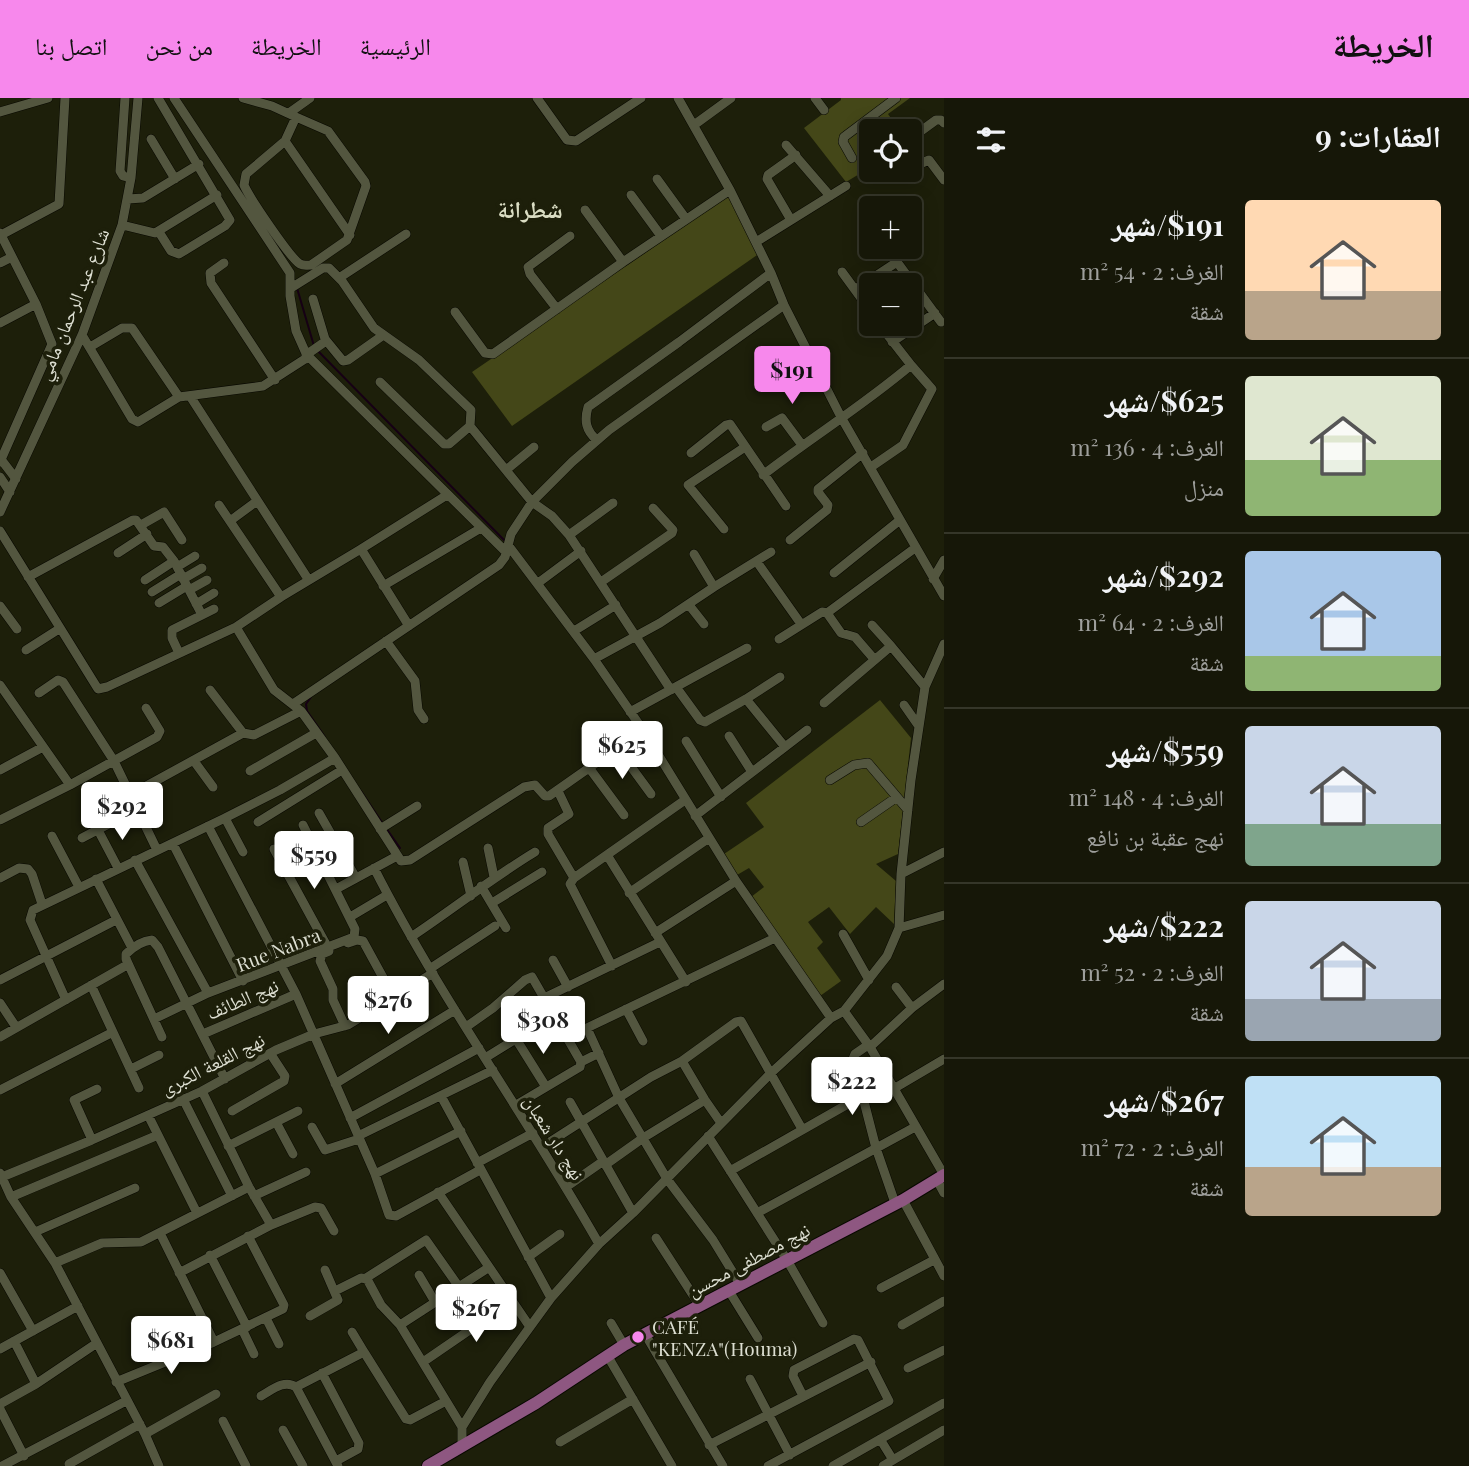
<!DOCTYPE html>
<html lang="ar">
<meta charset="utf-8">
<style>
body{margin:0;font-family:"Playfair Display","Noto Naskh Arabic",serif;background:#232416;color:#f1f3f6;direction:rtl;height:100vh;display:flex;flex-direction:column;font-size:26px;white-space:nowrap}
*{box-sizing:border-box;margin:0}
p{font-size:23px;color:#9e9f9c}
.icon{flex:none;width:38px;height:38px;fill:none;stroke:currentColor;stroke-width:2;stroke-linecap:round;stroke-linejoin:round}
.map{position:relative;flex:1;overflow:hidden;direction:ltr}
.sheet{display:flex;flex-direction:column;background:#161708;width:525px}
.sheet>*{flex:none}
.buttons{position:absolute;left:859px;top:21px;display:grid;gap:14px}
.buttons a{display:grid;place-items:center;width:63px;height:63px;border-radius:7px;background:#161708;box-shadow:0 4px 18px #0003,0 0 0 2px #353629;font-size:35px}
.price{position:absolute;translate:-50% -60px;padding:0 16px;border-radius:7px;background:#fff;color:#222;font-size:23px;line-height:46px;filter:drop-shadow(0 2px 4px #0008)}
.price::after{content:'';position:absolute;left:50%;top:42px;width:21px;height:16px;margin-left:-10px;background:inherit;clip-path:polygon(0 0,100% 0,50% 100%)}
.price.current{background:#f788ec;color:#111}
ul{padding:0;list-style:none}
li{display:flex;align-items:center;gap:21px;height:175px;padding:0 28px}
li+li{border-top:2px solid #353629}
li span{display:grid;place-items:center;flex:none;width:196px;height:140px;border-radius:7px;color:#555}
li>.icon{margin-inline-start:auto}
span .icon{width:84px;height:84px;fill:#fffc;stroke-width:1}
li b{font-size:30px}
h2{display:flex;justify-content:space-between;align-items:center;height:84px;padding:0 28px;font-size:30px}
header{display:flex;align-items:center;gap:42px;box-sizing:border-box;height:98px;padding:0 35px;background:#f788ec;color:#111}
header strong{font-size:33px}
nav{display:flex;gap:38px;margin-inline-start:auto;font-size:24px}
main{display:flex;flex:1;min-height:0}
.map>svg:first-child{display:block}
.green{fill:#444718}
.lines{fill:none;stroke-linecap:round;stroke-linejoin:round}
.stream{stroke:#160014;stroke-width:2}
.minor-casing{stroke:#080800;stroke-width:10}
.major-casing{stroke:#080800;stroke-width:14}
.minor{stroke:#53563f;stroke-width:9}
.major{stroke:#8e5781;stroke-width:12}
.poi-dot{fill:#f788ec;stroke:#1d1f0a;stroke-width:2.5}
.labels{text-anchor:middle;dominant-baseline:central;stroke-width:7;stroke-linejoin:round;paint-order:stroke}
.street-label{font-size:19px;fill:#dcded1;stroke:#1d1f0a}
.poi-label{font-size:19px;fill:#dcded1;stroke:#1d1f0a;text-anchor:start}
.quarter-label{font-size:23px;font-weight:bold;fill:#daddc3;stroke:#1d1f0a}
</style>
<header>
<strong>الخريطة</strong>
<nav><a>الرئيسية</a><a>الخريطة</a><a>من نحن</a><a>اتصل بنا</a></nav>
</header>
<main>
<section class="sheet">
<h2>العقارات: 9<svg class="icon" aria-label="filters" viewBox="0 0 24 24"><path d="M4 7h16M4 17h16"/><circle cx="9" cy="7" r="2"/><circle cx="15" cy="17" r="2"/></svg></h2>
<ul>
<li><span style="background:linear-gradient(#ffd9b3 65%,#b9a48a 0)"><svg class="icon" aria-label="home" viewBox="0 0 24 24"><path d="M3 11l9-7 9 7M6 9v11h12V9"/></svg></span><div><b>$191/شهر</b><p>الغرف: 2 · 54 m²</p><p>شقة</p></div></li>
<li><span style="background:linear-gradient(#dfe7d0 60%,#8fb573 0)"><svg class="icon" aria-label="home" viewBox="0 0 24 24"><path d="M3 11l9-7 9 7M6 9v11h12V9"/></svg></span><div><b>$625/شهر</b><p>الغرف: 4 · 136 m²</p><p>منزل</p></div></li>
<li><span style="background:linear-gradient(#a9c7e8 75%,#8fb573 0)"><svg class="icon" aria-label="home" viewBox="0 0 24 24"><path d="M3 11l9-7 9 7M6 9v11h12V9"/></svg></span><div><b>$292/شهر</b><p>الغرف: 2 · 64 m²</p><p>شقة</p></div></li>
<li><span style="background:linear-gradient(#c9d6e8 70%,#7fa58c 0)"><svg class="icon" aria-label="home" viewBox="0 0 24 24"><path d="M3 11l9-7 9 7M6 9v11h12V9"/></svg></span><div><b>$559/شهر</b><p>الغرف: 4 · 148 m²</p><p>نهج عقبة بن نافع</p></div></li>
<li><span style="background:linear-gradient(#c9d6e8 70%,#9aa5b1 0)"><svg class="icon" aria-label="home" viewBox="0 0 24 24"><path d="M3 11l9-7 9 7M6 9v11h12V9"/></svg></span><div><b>$222/شهر</b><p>الغرف: 2 · 52 m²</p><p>شقة</p></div></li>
<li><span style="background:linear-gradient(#bfe0f5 65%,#b9a48a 0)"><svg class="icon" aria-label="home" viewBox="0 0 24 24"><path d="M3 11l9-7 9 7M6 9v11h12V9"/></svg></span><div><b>$267/شهر</b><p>الغرف: 2 · 72 m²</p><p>شقة</p></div></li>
</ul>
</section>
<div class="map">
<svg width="944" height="1368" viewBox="0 0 944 1368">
<rect width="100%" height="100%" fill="#1d1f0a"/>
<path class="green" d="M841,0H910L888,16L900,33H872L871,69L846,84L804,30L841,2Z
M731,96L760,155L512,328L472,274Z
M880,602L911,640L898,756L876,766L896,783L894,826L876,809L850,836L829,809L808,824L823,844L817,850L841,883L820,898L751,799L764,789L749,770L737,777L724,756L764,729L746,705Z"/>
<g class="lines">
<path class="stream" d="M297,190L314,248
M318,253L505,443
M311,599L306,606L307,613L325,639
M361,693L383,726
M386,730L400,750"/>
<g class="minor-casing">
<path id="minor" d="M125,0L120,73L123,78L131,80
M158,0L230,122L225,128L179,156L171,153L159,134
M174,0L290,175V198L296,233L308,260
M243,0L272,8L296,19L285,43L246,76L244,87C249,99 290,160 300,166C304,168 306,167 311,167L347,142L366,88L365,84L328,33L296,19
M537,0L567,42L576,43L641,0
M678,0L730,92L771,175L784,207L841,319L944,498
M815,0L824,12
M0,14L48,0
M289,15L310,0
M694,27L731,0
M151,41L175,81
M910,41L936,22H941L944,25
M285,43L350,137
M786,47L830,98
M852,60L843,44L844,39L896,0
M915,68L929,62L944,82
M657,81L686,121
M631,97L661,138
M128,101L143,100L199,66
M585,112L623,164
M791,122L767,81L768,77L796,57
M122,127L155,135L217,97
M0,135L36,206L52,246L0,364
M1,137L59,106L65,0
M756,144L846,88
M0,165L12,159
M224,165L210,175L211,185L275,282
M842,174L872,215
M339,180L406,136
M291,190L323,170H329L342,183L374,230L419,262L471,312L470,328L449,346H444L380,284
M856,191L897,164L941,224
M313,201L325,241L343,263L348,262L382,238
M557,211L530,176L528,169L570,138
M455,214L485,255L493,256L623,164L730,92
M0,225L36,206
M879,226L911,267
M82,237L132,321L138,324L179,299L263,288L305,261L310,260L506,454
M892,244L935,215
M90,249L122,230H132L179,299
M306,257L326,243
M190,298L308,481
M470,328L532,404L552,418L569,437L671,592
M766,329L782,320L802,347
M597,342C586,333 584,323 588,309L679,244L771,175
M691,355L726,327L730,326L786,408
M0,360L16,381
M506,372L534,349
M763,377C812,339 864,307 911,267L932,291L903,347L871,369
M0,379L10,394
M219,407L281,499L236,529
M0,414L82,237L122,127L131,80L138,0
M230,423L257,403
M141,427L164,414L182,442
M724,431L688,387L745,349
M0,433L98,591L107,589L236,529L274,592L301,613L335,660L401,763L410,762L524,689L535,687L545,698H549L643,632
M569,437L613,405
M790,442L827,412L828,407L818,394V391L863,355
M508,447L594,561L643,632L736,783L831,920
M361,451L447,397
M118,455L147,436
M694,456L714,489
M757,464L801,526
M177,469L195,458
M834,475L900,422
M28,479L133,422H136L154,448L163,449L174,463L202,517
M183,481L202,470
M933,481L944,462
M145,482L174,463
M601,484L672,435L673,432L653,410
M538,485L581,453
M383,488L481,430
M189,492L207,482
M152,494L181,476
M281,499L361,451L409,528
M159,505L187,488
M196,506L214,495
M689,507L704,526
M0,508L17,531
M827,515L841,535L855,539L874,561
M872,527L891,548
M574,533L616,507
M779,541L822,514L827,515L915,450
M386,543L415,583L418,612L424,621
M26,552L59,531
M179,555L172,540V532L214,511
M594,561L660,525L714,489L771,454
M0,587L70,687
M676,589L700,622L705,624L746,601L780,579
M210,592L243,635
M39,595L58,582L63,584L114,663L157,752
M746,601L785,649
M824,605L891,548L925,589
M293,606L499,467L505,459L511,436L532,404L572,364L609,332L784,207
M904,607L918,627
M630,614L747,550
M729,638L752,674
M686,643L721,699
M618,651L651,696
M194,663L213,689
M590,671L624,717
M0,672L43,649
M250,673L316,635
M830,682L854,667L868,665L908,712
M558,693L569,716L548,730V736L574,780
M130,697L243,635L254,637L301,613
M319,715L356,780
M695,718L807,632
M225,720L243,754
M0,722L70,687L157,639L160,633L146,610
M258,724L342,672
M861,724L897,699
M208,728L296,896L375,1076L389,1117L396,1118L480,1072
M380,731L417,708
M98,732L118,770
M52,738L79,789
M82,740L137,711
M173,746L243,883
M488,750L494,779
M274,751L328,850
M607,757L686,884
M135,762L208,895
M463,764L471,798
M374,770C440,900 527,1019 599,1146
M901,776L944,754
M0,780L19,770L28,771L32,776L42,806
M96,781L132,850
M481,788L506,830
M336,791L397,758
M629,795L709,740
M492,805L542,774
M350,819L387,797
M899,830L944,817
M655,835L736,783
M843,836L869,882
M411,839C453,811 492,780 535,754
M348,845L357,842L363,843L386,885L387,890L374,900
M329,853L322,856L320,863L333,891V902L345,928
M553,862L568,889
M612,868L570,786L574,780L685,702
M431,870L495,828
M0,882L116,822
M91,887L139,990
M896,889L912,910
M544,900L660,844
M66,902L30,822L33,812L225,720L280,692L335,660
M0,905L16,929
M626,911L643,943
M844,913L870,949L944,1077
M154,921L208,895L354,839L355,831L303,727
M466,929L493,910L525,882L532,879L581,964
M587,930L619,1000L667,1081L713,1142L740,1186
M203,936L296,896
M0,939L127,867
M162,939L126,861V856C133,849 142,843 152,842L158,849L225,981
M566,940L775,840
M516,941L546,989
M868,947L855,956L853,961L876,1050L895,1105
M870,949L912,910L944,886
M485,960L553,918
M682,963L736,924L741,923L802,1031
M131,971L159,957
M335,986L455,912
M895,990L944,961
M0,992L113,934
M202,993L249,1089L271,1127
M441,998L551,1200
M183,1001L232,1098
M570,1004L633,1115
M516,1007L580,969L581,964L599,955
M232,1013L284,983L285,978L270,955
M148,1017L197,1115
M350,1020L479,950
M276,1024L293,1056
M312,1029L325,1052L359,1041
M358,1038L493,972
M708,1038L787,1162L823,1225
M92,1042L74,1002L97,991
M228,1048L298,1013
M542,1049L651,979L682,963L705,1002L721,1025
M477,1065L533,1035
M605,1067L643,1040L705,1002
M730,1073L862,998
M0,1075L11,1099L55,1165L145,1336L159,1368
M375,1076L461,1033
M2,1079L92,1042L202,993L276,952L314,936L348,927L433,875
M937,1082L944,1095
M566,1089L602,1064
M438,1094L530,1229
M254,1098L306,1074
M11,1099L158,1037
M903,1102L944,1178
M757,1115L915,1029
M35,1134L135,1090
M160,1135L214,1244
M656,1140L700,1208
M210,1157L247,1229
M528,1159L560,1136
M55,1165L102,1145L141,1144L249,1089
M0,1175L33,1233
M179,1175L271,1127L315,1109L321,1110L334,1133
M419,1177L435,1204
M366,1180L426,1142L459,1189
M881,1190L934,1162
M335,1193L361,1180L367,1181L381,1207L400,1227L462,1329
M729,1193L758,1240
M310,1218L338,1202L325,1172
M266,1220L279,1246
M611,1225L624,1247
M400,1227L488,1170
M902,1227L944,1203
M242,1231L254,1256
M352,1234L364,1254
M645,1236L723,1368
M14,1243L36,1286
M0,1251L78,1208
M607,1257L672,1368
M423,1264L512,1203
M908,1270L944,1252
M322,1275L359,1345L358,1351L336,1363
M750,1281L790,1357
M116,1284L214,1244L283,1211L284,1207L248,1138
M296,1289L364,1254L406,1321L410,1322L446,1303
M261,1298C272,1292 284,1281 296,1289L338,1368
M0,1306L36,1286L97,1245
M0,1311L24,1358
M223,1323L246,1368
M283,1332L303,1368
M145,1336L216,1296
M880,1341L893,1362
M560,1344L633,1301
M709,1347L871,1264
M462,1348V1329L490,1284L551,1200L599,1146L633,1115L771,975L831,920L844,913L887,858L899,830L901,776L911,682L925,589L944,546
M69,1366L140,1326
M2,1368L126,1303
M768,1368L889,1303L858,1242L854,1241L794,1272L793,1278L803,1298
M833,1368L944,1305
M883,1368L944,1332"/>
</g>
<g class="major-casing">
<path id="major" d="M428,1368L536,1305L624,1247L903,1102L944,1077"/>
</g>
<use href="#minor" class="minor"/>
<use href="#major" class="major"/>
</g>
<circle class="poi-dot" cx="638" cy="1239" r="7"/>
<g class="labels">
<g class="street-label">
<text transform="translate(72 206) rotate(-68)">شارع عبد الرحمان مامي</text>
<text transform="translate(278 851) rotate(-21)">Rue Nabra</text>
<text transform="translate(242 900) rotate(-23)">نهج الطائف</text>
<text transform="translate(212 965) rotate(-27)">نهج القلعة الكبرى</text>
<text transform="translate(555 1039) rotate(58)">نهج دار شعبان</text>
<text transform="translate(748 1161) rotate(-28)">نهج مصطفى محسن</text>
</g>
<g class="poi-label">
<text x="652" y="1228">CAFÉ<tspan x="652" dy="22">"KENZA"(Houma)</tspan></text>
</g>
<g class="quarter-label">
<text x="530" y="110">شطرانة</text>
</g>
</g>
</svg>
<div class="buttons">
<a><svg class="icon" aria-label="locate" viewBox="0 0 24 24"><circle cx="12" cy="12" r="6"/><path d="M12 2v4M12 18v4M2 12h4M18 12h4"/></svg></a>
<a>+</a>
<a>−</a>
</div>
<b class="price current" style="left:792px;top:308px">$191</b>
<b class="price" style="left:622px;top:683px">$625</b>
<b class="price" style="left:122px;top:744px">$292</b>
<b class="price" style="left:314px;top:793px">$559</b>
<b class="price" style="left:388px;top:938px">$276</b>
<b class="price" style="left:543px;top:958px">$308</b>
<b class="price" style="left:852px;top:1019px">$222</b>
<b class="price" style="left:476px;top:1246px">$267</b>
<b class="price" style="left:171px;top:1278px">$681</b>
</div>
</main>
